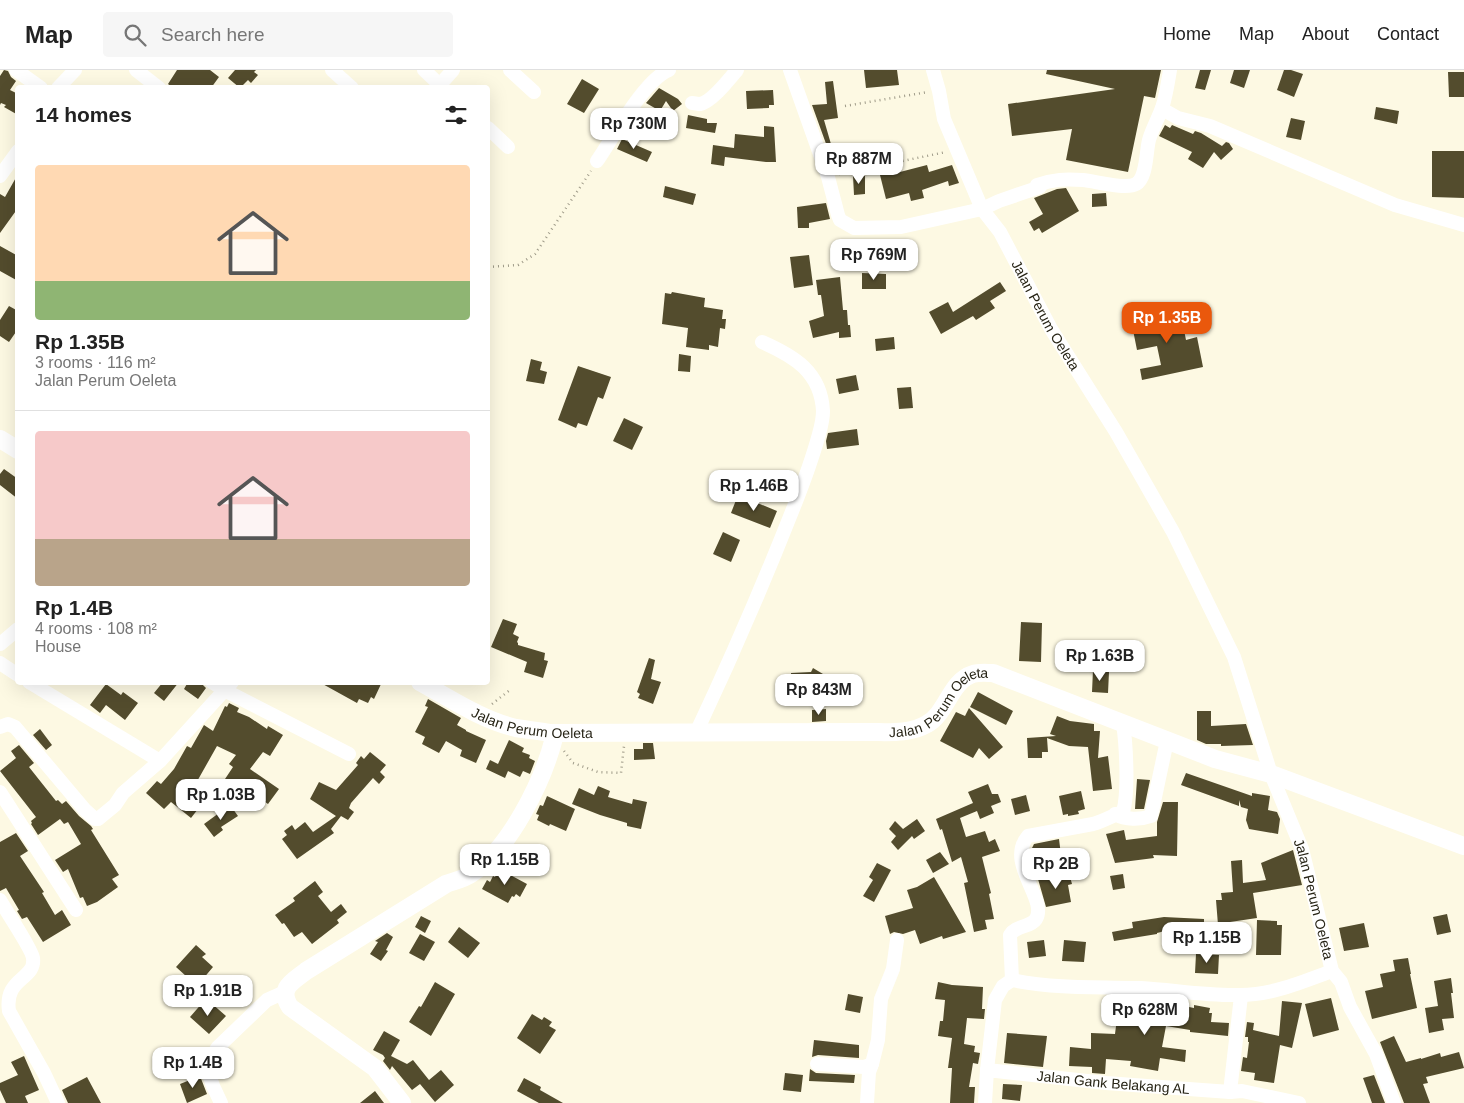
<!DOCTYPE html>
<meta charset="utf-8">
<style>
body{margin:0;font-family:Helvetica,sans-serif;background:#f6f6f6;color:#222;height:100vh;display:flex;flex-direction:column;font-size:19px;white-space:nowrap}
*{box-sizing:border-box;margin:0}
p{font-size:16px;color:#767676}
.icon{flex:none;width:28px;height:28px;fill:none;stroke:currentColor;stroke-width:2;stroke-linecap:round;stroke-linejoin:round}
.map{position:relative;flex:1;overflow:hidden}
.side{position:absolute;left:15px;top:15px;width:475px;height:600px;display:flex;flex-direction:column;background:#fff;border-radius:5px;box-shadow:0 5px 20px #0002}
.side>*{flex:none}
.price{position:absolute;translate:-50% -42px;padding:0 11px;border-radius:10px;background:#fff;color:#222;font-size:16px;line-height:32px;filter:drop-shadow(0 1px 2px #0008)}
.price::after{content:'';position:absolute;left:50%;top:30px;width:15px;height:11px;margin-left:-8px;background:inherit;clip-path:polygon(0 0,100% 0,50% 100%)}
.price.current{background:#ea580c;color:#fff}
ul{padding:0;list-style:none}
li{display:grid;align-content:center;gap:10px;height:265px;padding:0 20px}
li+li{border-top:1px solid #e0e0e0}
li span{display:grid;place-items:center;height:155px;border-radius:5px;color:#555}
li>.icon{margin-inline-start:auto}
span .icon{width:90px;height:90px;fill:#fffc;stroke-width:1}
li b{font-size:21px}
h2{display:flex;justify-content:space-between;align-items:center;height:60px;padding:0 20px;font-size:21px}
header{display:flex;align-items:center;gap:30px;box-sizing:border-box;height:70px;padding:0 25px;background:#fff;border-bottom:1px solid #e0e0e0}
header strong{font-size:24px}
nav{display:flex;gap:28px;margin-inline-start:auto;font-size:18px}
.search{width:350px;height:45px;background:#f6f6f6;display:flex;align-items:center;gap:12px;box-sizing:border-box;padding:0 18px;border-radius:5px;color:#767676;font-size:19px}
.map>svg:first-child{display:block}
.building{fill:#534c2d}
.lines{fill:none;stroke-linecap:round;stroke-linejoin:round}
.path{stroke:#9f9b89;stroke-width:2.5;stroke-dasharray:1 4;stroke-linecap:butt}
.minor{stroke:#fff;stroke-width:14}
.tertiary{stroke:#fff;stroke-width:18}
.labels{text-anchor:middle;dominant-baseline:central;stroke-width:5;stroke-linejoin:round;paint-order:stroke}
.street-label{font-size:14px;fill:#272416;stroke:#fff}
</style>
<header>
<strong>Map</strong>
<div class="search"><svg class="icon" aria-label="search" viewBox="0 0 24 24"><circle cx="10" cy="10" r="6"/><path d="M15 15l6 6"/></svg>Search here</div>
<nav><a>Home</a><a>Map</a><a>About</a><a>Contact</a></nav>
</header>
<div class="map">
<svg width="1464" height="1033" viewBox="0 0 1464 1033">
<rect width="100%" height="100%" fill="#fdf9e3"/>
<path class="building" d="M4,0L8,1L11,7L16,11L10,20L18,24V45L4,37L6,35L1,33L0,35V6Z
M177,0H210L219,7L211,18H173L168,14Z
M235,0H256L254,2L258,5L251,13L248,10L240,18L228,8Z
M864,0H897L899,15L866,18Z
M1047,0H1161L1155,28L1144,26L1128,102L1066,90L1072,59L1012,66L1008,34L1115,19L1046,4Z
M1200,0H1211L1205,20L1195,18Z
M1234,0H1250L1244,18L1230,13Z
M1284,0H1291L1303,4L1294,27L1277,20Z
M1448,2H1464V27H1449Z
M582,9L599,19L584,43L567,34Z
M833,11L838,48L824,50L833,81L829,82L812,35L827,34L825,12Z
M659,18L678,29L682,34L673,41L666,31L660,41L646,33Z
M773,20L774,35H769V38L747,39L746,21Z
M1376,37L1399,41L1397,54L1374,49Z
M688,45L707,49V53H717L715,63L686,58Z
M1291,48L1305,51L1301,70L1286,67Z
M1165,55L1170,58L1172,55L1193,64L1195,61L1201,63L1222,76L1226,72L1229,73L1233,79L1221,90L1214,82L1203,98L1188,89L1192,82L1159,66Z
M764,56L774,57L776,92H766L725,87L724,96L711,94L713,75L734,78L735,64L764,67Z
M622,69L652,82L647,92L617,79Z
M1432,81H1464V128L1432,127Z
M927,95L929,102L952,95L959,113L949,116L948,111L922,120L924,128L911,131L909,123L886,129L880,105L899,99L900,102Z
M18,104V138L0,163V124L5,127Z
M853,106H865V124L854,125Z
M665,116L696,124L693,135L663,127Z
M1066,118L1079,141L1042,163L1039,158L1034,161L1029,152L1043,144L1034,128L1057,119Z
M1106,123L1107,136L1092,137V124Z
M826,133L830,149L809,153V158H798L797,137Z
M0,176L18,186V211L0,201Z
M809,185L813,215L794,218L790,187Z
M862,203L886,204V219H862Z
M840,207L843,240H847L848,255H850L851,267L839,268V262L813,268L809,251L824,246L821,225H818L816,210Z
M1000,212L1006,221L990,231L995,238L976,250L973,246L941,264L929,242L948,232L953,242Z
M672,222L705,228L704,237L723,240L722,249H726L725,259L720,258L718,277L709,275V280L686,277L688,258L662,254L665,223L671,224Z
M9,236L18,241V259L9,272L0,266V250Z
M1180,240L1186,270L1197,267L1203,297L1142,310L1140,299L1161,295L1157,276L1137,280L1131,250Z
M894,267L895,279L876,281L875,269Z
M679,284L691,286L690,302L678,301Z
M531,289L542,292L540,300L547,302L544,314L526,311Z
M578,296L611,307L603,329L598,327L587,356L578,353L576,358L558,350Z
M856,305L859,320L839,324L836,309Z
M911,317L913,338L899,339L897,318Z
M624,348L643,357L632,380L613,371Z
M857,359L859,375L827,379L826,371L828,363Z
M4,399L18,409V429L0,415V404Z
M738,425L777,441L770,458L731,443Z
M723,462L740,470L731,492L713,484Z
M503,549L517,554L513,564L519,567L517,572L518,573V575L545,583L544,590L548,591L543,608L524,602L527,592L491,577Z
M1021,552L1042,553L1041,592L1019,591Z
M649,588L655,590L651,609L661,612L653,634L638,628L640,624L637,622Z
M813,598L823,604L821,608L841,620L835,629L809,613L810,632L792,633L791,603L811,602Z
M1093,600L1109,602L1108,623L1092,622Z
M163,612H179L164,631L154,623Z
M188,612H200L206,618L198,629L184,619Z
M319,612H382L374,629L371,627L368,633L359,629L357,633Z
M106,614L121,625L123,622L138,633L125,650L106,635L100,643L90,635Z
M978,622L1013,641L1006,655L970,637Z
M428,629L461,648L457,655L466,660V661L486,670L476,693L460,686L462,680L446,671L439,683L422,674L425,667L415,662L428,637L425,636Z
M229,633L239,638L237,642L249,647L267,659L268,656L283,665L270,686L263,682L250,699L279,719L268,734L254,724L251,728L236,718L234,720L223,712L233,697L229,694L236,685L217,676L195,715L202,720L198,725L205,730L191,748L171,732L164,739L146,723L157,711L161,714L174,699L187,676L191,678L204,655L213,661L225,636L227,637Z
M969,638L1003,677L989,689L979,678L973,688L940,671L956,642L965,646Z
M826,639V651L812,652V640Z
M1197,641H1211V656L1246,654L1253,675L1221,676V674H1206L1197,670Z
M1057,646L1070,651L1094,654V661H1100L1098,688L1108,686L1112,719L1093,721L1088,677L1069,676L1047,668L1048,682H1042V688H1028L1027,668L1056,666L1050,664Z
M40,659L52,675L46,680L33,665Z
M509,670L524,678L522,682L530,685L529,688L535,691L530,704L523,701L520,707L508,701L505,708L486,699L490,690L498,694Z
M643,673H653L655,689L634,690V679H643Z
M19,675L34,693L29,697L56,731L58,730L62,734L66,731L79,746L91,756L93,759L91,760L119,805L112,809L118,817L97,832L87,836L83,827L80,828L68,799L63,802L55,790L81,774L68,752L64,754L60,749L38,765L31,754L32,753L31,751L36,747L0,701L16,688L11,681Z
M370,682L386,695L380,702L385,707L379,714L373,708L351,733L349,738L354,742L348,750L341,746L331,759L334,763L297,789L282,769L287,765L284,761L292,755L295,760L305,752L313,762L336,746L310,729L319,712L336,720L358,695L356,693L361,686L364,689Z
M1186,703L1252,726V723L1270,726L1268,740L1277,742L1280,749L1278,764L1249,759L1246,750L1248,739L1241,737L1239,730V736L1181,715Z
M1137,709L1150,710L1144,739H1135Z
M988,714L992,724H998L1001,732L991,736L994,743L980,749L977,741L960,748L966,767L985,761L989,772L995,769L1000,781L982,787L991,823L989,824L994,849L985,850L987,859L974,862L964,813L968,812L961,787L952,792L942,759L940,760L936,749L973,733L968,722Z
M598,716L610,721L608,727L632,734L633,729L647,732L641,759L627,756V753L600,745L572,734L579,718L594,725Z
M1081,721L1085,739L1078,741L1079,744L1068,746V744L1063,745L1059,726Z
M1026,725L1030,741L1015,745L1011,729Z
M547,726L575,739L566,761L550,754L549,756L537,750L539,745L536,744L540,735L543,736Z
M1163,732H1178L1177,786L1153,785L1154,788L1115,793L1106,764L1124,760L1126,770L1157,766V752Z
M230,735L238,746L221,757L223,760L214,767L204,754Z
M917,749L925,761L914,769L912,766L898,780L891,772L896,766L889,759L895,751L903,759Z
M16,763L28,781L20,786L44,822L42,823L55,845L62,840L71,855L43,872L27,847L22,849L17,841L19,840L6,818L0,821V772Z
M1059,769L1061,785L1032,789L1031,780L1034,774Z
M1293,780L1302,815L1253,823L1257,848L1230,852V854L1218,855L1216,830H1222L1221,823L1233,822L1231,791L1242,790L1243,813L1266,810L1261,793Z
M940,782L949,794L933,803L926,790Z
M877,793L891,800L874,832L863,826L873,810L869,807Z
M499,799L527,814L520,827L516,824L514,827L512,826L508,833L482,819L487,810L490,812L493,806L495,807Z
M1069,803L1072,814L1068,815L1071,832L1046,837L1038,809Z
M1123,804L1125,818L1113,820L1110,806Z
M934,807L966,862L943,869L942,866L920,874L915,860L903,864L894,862L890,864L885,846L913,838L907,820L917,817Z
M315,811L323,822L318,826L331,842L341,834L347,842L337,850L339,853L312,874L302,862L294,867L284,853L282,854L275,845L295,831L293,828Z
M1447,844L1451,862L1437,865L1433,847Z
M421,846L431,851L425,863L415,857Z
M1164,847L1204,849V852L1195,854L1194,870L1181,869L1182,857L1157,863V864L1114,871L1112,862L1133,858L1132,852Z
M1257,850L1277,851V855H1282L1281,885H1256Z
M1364,853L1369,877L1344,881L1339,858Z
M459,857L480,873L468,888L448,872Z
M387,863L393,867L386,880L388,881L381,891L370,884L378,872L375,871Z
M420,864L435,872L424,891L409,883Z
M1044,870L1046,886L1029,888L1027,872Z
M1064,870L1086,872L1084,892L1062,891Z
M196,875L206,884L202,887L213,897L197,916L176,897Z
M1196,884L1219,885L1218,904L1195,903Z
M1408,888L1411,904H1410L1417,938L1372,949L1365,921L1383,917L1380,904L1395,901L1393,890Z
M1451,908L1453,923H1451L1454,948L1442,949L1444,960L1429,963L1425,938L1438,936L1434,911Z
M435,912L455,924L431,966L409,952L419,936L421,937Z
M938,912L952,915L983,917L982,939H985L984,949L967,948L964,974L975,976L974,982L980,983L978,994L973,993L969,1017H975L974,1033H950L952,998H948L952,968L938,966L940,951H943L945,930L935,929Z
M848,924L863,927L860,943L845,940Z
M1331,928L1339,960L1313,967L1305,934Z
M204,931L208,935L210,932L226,946L209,964L190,947Z
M1282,931L1302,933L1292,978L1280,975L1274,1013L1254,1010L1255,1003L1241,1001L1243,987L1247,988L1249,972H1248V967H1245L1247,952L1254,953L1253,960L1279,966Z
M1119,933L1163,937L1164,934L1173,936L1174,934L1194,938V935L1210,938L1209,943H1212L1211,952L1229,953L1228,966L1190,962V960L1166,956L1162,977L1186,980L1185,992L1160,988L1158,1001L1130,996L1131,991L1106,989L1105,1004L1092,1003V997L1069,996L1070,977L1091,979V963L1115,964Z
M532,944L542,950L544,947L552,952L549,956L556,960L540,984L517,968Z
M384,961L400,970L391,986L407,994L413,990L429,1010L441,1000L454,1015L435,1032L420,1014L412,1020L392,996L390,1000L383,991L385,988L383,985L373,980Z
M1007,963L1047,966L1043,997L1004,993Z
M1394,966L1406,992L1421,988V989L1440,983L1441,987L1459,982L1464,998L1426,1007L1428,1013L1423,1014L1430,1033H1404L1380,972Z
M814,970L859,975V988L818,985L812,987Z
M24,986L39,1020L25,1026L28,1033H6L0,1020V1013L18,1005L11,992Z
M810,999L816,1003L855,1005L854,1013L809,1011Z
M785,1003L803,1005L801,1022L783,1020Z
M1374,1005L1385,1033H1372L1363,1008Z
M200,1006L207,1024L187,1033L180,1014Z
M87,1007L101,1033H68L62,1020Z
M524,1008L541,1017L540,1020L563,1033H539L517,1021Z
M1003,1014L1022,1015L1020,1031L1002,1029Z
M375,1021L384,1033H360Z"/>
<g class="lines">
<path class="path" d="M845,36L928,22
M839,104L946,82
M488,197L518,195L535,184L591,101
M492,634L510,620
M564,681L573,693L598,702L621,703L624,676"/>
<g class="minor">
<path d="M16,0L41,18"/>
<path d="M136,0L159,18"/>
<path d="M332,0L352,18"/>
<path d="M424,0L443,18"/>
<path d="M510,0L534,22"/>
<path d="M790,0L828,107L838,145L840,150L854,158L901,157L982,139L999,131L1040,117L1037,115C1053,109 1066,109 1083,110C1095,111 1126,120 1136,114C1147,108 1146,81 1149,70C1152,59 1158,49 1162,38C1166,26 1168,12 1170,0"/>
<path id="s1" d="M933,0L939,21L944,49L982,139L1000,162L1051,259L1116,362L1173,462L1234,587L1271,704L1302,779L1332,901L1341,912L1350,937L1376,984L1394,1033"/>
<path d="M58,18L75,0"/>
<path d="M437,18L453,0"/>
<path d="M692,33C695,33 698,34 700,34C712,32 729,9 737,0"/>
<path d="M1162,39L1178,48L1210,56L1395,135L1464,155"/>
<path d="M488,58L508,77"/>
<path d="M597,91C613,68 644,10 669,0"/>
<path d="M0,106L18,81"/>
<path d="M0,574L18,559"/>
<path d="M0,593L18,605"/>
<path d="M29,612L160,691"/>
<path d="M212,612L226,621L349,684"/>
<path d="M0,657L8,654L15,657L85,740L95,749H98L115,735L123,723L160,691L232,612"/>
<path d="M696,663C731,589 763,515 793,439C803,414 812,390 819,364C821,357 823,349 823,341C821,302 794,286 762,272"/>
<path d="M0,722L76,840"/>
<path d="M1115,744C1126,750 1140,750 1151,746L1165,680L1169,672"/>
<path d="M0,830C6,841 32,879 33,888C36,910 4,907 9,941L44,1003L58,1033"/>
<path d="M1012,910L1010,865C1016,855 1030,858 1036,849C1048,829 1005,793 1028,766L1093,754C1104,751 1113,745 1123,742C1129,722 1126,674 1123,653"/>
<path d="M817,994L864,997L872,994L878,970L881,929L893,899L897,870"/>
<path d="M987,1000L995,930L1003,916L1012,910C1055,919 1098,917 1141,918C1174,920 1207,926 1240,925C1272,925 1302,912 1332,901"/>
<path d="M1230,1022L1241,926"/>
<path d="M221,1033L213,1016L209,1004L210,989L218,977L267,930L285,922"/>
<path d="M867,1033L869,1002L872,994"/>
<path id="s2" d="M985,1033L987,1000L1106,1013L1230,1022L1242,1021L1299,1033"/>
</g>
<g class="tertiary">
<path d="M0,369L18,380"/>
<path id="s3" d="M420,612C451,629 482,650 516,658C528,660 540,661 551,663L870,662C889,662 910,664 927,654C947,643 950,611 973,604C979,602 987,603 993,603L1215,689L1271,704L1464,776"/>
<path d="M402,1033L375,998L290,937C278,918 292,912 306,901L446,814C454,811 464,809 471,804C510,779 543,711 554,668L551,663"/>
</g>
</g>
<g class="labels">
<g class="street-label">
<text stroke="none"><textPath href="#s1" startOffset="272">Jalan Perum Oeleta</textPath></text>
<text stroke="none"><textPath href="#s3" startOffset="542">Jalan Perum Oeleta</textPath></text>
<text stroke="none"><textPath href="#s3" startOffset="122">Jalan Perum Oeleta</textPath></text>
<text stroke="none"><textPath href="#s1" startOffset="918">Jalan Perum Oeleta</textPath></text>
<text stroke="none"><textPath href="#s2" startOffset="160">Jalan Gank Belakang AL</textPath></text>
</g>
</g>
</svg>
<b class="price" style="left:634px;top:80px">Rp 730M</b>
<b class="price" style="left:859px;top:115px">Rp 887M</b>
<b class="price" style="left:874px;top:211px">Rp 769M</b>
<b class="price current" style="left:1167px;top:274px">Rp 1.35B</b>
<b class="price" style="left:754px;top:442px">Rp 1.46B</b>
<b class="price" style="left:1100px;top:612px">Rp 1.63B</b>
<b class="price" style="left:819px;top:646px">Rp 843M</b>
<b class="price" style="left:221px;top:751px">Rp 1.03B</b>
<b class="price" style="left:505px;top:816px">Rp 1.15B</b>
<b class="price" style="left:1056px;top:820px">Rp 2B</b>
<b class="price" style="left:1207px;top:894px">Rp 1.15B</b>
<b class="price" style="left:208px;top:947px">Rp 1.91B</b>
<b class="price" style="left:1145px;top:966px">Rp 628M</b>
<b class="price" style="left:193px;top:1019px">Rp 1.4B</b>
<section class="side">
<h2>14 homes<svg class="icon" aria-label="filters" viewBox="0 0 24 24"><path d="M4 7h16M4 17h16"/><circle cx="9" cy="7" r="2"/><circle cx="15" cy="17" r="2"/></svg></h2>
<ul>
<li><span style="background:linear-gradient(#ffd9b3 75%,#8fb573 0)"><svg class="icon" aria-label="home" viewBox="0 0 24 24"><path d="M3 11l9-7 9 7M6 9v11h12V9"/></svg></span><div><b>Rp 1.35B</b><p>3 rooms · 116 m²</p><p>Jalan Perum Oeleta</p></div></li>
<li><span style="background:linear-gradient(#f6c9c9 70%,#b9a48a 0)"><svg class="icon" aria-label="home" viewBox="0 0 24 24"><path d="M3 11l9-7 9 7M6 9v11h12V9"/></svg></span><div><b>Rp 1.4B</b><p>4 rooms · 108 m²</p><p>House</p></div></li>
</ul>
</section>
</div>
